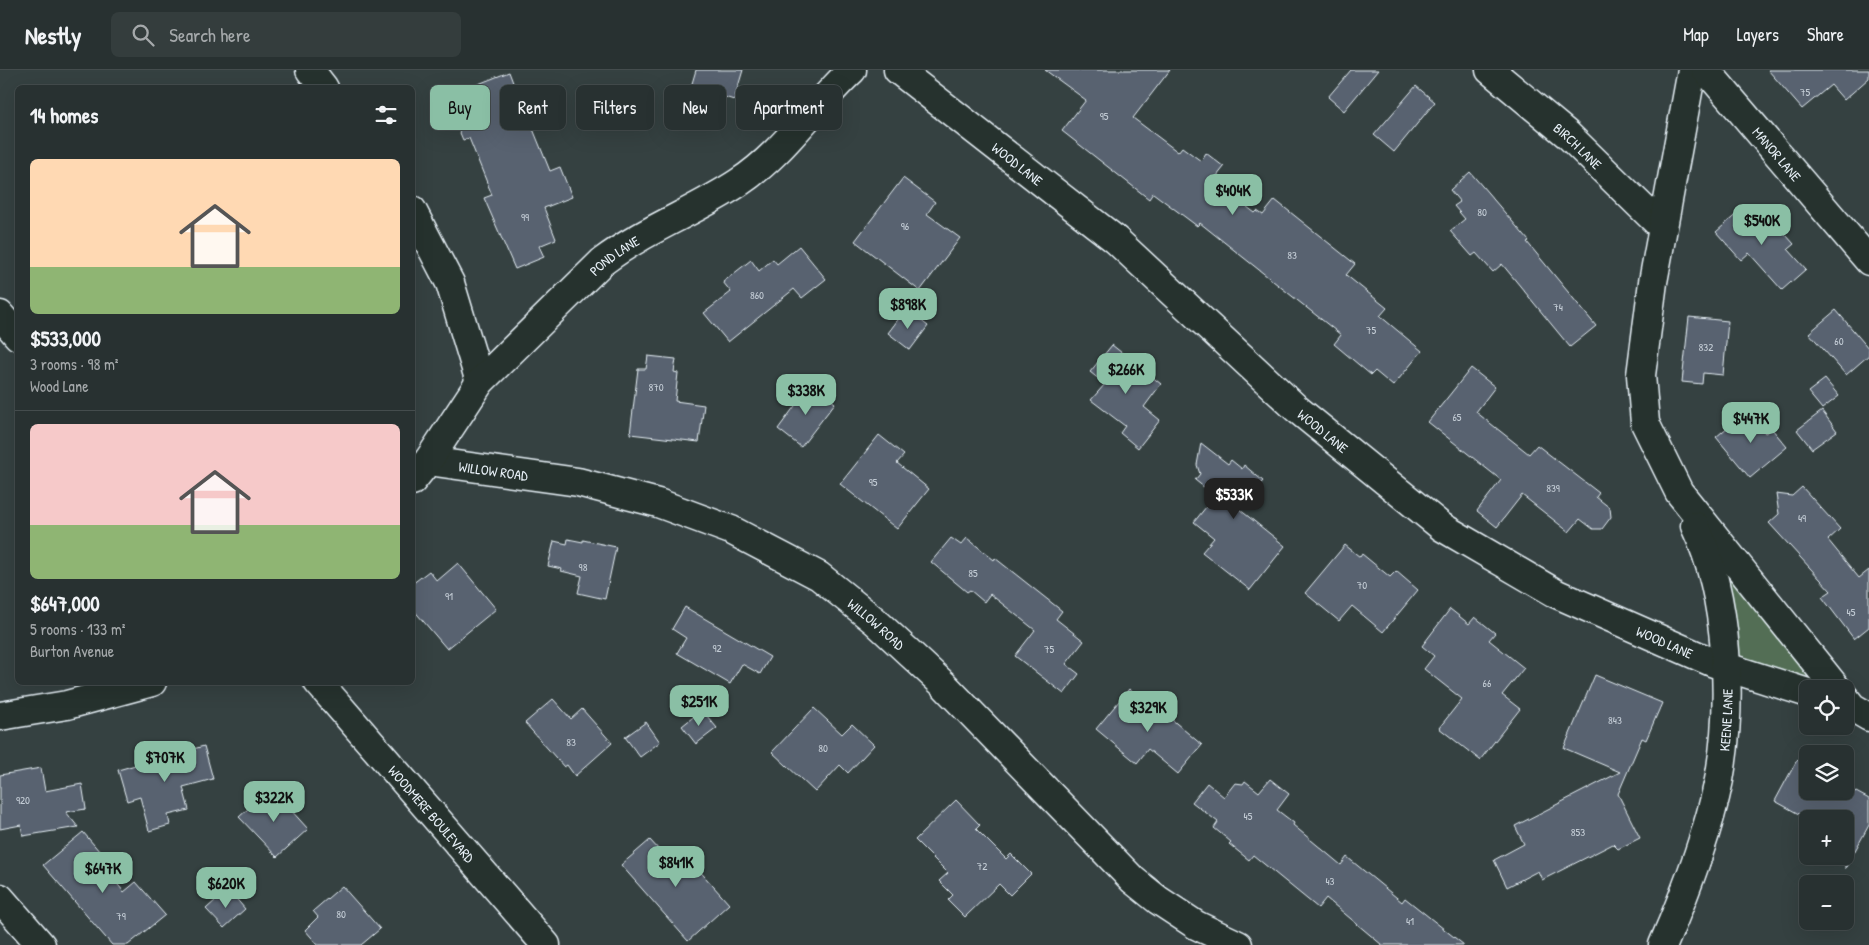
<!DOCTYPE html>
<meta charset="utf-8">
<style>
body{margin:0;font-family:"Patrick Hand",sans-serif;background:#343d3d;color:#f1f3f6;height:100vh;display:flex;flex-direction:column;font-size:19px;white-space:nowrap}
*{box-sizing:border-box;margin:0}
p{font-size:16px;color:#a5a9ab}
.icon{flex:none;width:28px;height:28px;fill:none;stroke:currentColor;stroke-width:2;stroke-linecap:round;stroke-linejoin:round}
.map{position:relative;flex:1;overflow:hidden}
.drawer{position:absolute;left:15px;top:15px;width:400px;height:600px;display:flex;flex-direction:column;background:#283131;border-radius:8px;box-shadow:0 5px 20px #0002,0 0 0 1px #444c4d}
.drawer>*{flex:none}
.hud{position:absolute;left:430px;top:15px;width:475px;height:45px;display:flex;gap:10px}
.buttons{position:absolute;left:1799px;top:610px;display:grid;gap:10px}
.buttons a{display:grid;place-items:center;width:55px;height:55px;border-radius:8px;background:#283131;box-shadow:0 5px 20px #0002,0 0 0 1px #444c4d;font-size:25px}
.price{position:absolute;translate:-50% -42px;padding:0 11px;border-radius:10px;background:#8abfa5;color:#111;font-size:16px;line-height:32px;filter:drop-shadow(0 1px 2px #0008)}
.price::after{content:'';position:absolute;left:50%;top:30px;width:15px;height:11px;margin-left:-8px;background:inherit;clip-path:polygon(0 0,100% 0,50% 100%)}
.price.active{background:#222;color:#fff}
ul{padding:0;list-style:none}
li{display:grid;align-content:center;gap:10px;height:265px;padding:0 15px}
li+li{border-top:1px solid #444c4d}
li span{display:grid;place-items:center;height:155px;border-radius:8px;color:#555}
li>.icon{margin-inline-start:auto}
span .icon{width:90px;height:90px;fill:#fffc;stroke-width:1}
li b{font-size:21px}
h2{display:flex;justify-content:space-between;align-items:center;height:60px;padding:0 15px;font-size:21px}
.chip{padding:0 18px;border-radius:8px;background:#283131;box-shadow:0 5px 20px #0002,0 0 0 1px #444c4d;font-size:18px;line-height:45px}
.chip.active{background:#8abfa5;color:#111}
header{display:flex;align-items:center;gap:30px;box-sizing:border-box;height:70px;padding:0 25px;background:#283131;border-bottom:1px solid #444c4d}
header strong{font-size:24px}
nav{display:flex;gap:28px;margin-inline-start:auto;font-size:18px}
.search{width:350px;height:45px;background:#343d3d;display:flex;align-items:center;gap:12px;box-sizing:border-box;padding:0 18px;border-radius:8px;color:#a5a9ab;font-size:19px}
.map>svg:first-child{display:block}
.green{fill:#526e55;stroke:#9db0a6}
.building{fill:#58626f;stroke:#e8f1f8}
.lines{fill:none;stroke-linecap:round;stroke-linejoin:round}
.minor-casing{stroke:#e8f1f8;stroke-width:31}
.minor{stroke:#26332d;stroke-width:28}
.labels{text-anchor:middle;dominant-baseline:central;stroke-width:4;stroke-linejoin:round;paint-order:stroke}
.number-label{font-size:11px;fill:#c4cdd6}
.street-label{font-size:14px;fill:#e8f1f8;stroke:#26332d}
</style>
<header>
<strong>Nestly</strong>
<div class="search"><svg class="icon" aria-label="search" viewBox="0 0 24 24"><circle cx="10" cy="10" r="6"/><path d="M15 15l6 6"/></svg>Search here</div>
<nav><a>Map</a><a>Layers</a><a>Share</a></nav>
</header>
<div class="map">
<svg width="1869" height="875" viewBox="0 0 1869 875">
<rect width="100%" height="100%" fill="#354141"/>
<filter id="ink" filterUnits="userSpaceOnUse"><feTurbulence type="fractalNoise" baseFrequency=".02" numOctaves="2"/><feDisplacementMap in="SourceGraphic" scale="10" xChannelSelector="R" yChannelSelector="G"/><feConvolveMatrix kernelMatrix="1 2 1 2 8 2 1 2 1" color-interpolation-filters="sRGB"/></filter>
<g filter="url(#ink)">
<path class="green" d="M1711,472L1831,619L1733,594Z"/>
<path class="building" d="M696,0H743L734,30L715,24L709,44L685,37Z
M1045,0H1170L1133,48L1178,82L1182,77L1201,91L1206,83L1224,97L1213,111L1255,143L1257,141L1263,145L1275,130L1355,194L1346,205L1387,238L1380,246L1422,281L1393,316L1375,301L1371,305L1334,274L1341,265L1200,153L1197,156L1153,123L1149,129L1062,61L1086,30Z
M1351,0H1378L1344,41L1328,27Z
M1768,0H1869V8L1844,30L1831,15L1802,39Z
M509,2L518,26L524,27L533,47L531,54L550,101L560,97L572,127L544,138L556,169L539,176L544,187L515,199L484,128L492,125L469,68L463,70L445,27Z
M1416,16L1435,32L1394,82L1374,65Z
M1470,102L1529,171L1527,172L1596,256L1570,277L1502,194L1493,202L1476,183L1472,186L1450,161L1465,149L1454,136L1460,132L1450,120Z
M903,108L935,132L927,144L960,168L920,221L855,171Z
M1748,134L1772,161L1778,156L1794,174L1788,179L1806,199L1782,220L1749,183L1741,190L1716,162Z
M799,176L826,209L802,228L794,219L728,272L704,243L731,222L723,212L751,190L759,201L773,189L777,194Z
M906,239L928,256L910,280L888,263Z
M1836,240L1869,279V285L1846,305L1809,263Z
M1689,247L1728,251L1723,305L1703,303L1702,314L1682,312Z
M1112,275L1161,314L1144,337L1160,350L1138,378L1120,363L1125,356L1091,330L1105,314L1090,302Z
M648,286L676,289L674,302L678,303L675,331L704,335L699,372L630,364L638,299H646Z
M1471,298L1495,317L1476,342L1529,384L1537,375L1599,423L1596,427L1610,438L1611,447L1602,459H1593L1580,449L1569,462L1522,425L1497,457L1477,441L1501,410L1428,352Z
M1825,309L1839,326L1822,339L1808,322Z
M811,314L835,333L801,377L778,359Z
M1747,341L1765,363L1772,359L1787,377L1750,408L1716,367Z
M1822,341L1837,361L1812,379L1797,360Z
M879,365L904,385L897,393L929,419L897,459L840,414Z
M1201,373L1228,394L1231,390L1242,399L1244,395L1263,411L1239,439L1285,476L1250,520L1202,482L1214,468L1194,452L1215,426L1195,410L1200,404L1197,395Z
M1802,417L1840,459L1828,470L1859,508L1869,500V557L1854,569L1822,527L1831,521L1769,453L1779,444L1776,424L1792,426Z
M951,468L961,475L967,468L994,490L995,488L1062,541L1056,549L1084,571L1066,594L1079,604L1064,624L1015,586L1035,560L990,524L984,532L970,520L967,522L931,492Z
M568,469L583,472V470L616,477L605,529L578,523L582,506L561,501L562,499L548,496L554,471L567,474Z
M1345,475L1360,487L1362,484L1390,507L1396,501L1418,520L1383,562L1352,536L1339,551L1305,523Z
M458,493L496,539L447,579L412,538V514L429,501L437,511Z
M685,537L770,587L760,604L742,594L730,614L677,583L686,568L672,559Z
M1450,539L1469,554L1475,547L1495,563L1489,570L1524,598L1502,625L1520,639L1480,690L1439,658L1462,629L1424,599L1434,586L1422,576Z
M1595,605L1662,633L1646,670L1642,668L1618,724L1640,768L1618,779L1613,774L1542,810L1538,801L1507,817L1494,790L1524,774L1515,756L1620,702L1564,678Z
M1129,619L1168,651L1170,648L1202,675L1178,704L1148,679L1137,693L1096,659Z
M553,629L571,649L582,639L612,673L575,706L567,695L564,697L525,653Z
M814,638L842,664L852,654L874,675L848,703L840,695L815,722L772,682Z
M702,640L717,658L696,674L682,656Z
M646,652L660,672L640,687L625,667Z
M204,676L213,709L183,717L189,740L168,745L170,755L149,761L140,727L127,731L118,700L139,694L138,690L185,677L186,681Z
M1797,690L1808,696V721H1845V716L1869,729V755L1845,799V749H1808L1775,731Z
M41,698L45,721L82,714L86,739L66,742L78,757L23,766L21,755L0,759V705Z
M1270,709L1289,724L1277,740L1294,753L1293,755L1341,795L1347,787L1402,832L1405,828L1464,875H1382L1326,828L1318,838L1253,785L1249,790L1229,774L1231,772L1214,758L1218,752L1192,732L1207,713L1224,727L1235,713L1243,714L1245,711L1259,722Z
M271,718L308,759L277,787L239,747Z
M956,730L980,755L976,759L1006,789L1011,784L1031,804L1010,825L999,814L965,847L948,830L953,825L939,811L948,803L915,770Z
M83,762L100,782L95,787L124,822L136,812L165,845L128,875H112L43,795Z
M650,770L669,791L681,780L729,834L688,871L621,795Z
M342,816L380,859L361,875H318L305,860L318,847L313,841Z
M228,819L245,839L224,858L206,839Z"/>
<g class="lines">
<g class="minor-casing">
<g id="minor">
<path d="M310,0L324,18"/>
<path id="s1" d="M898,0L1116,170L1297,339L1442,457L1557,524L1714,593L1808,623"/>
<path id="s2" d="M1490,0L1568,65L1662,157"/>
<path d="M1692,0L1653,212L1641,305L1645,353L1679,422L1837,619"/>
<path id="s3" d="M1706,0L1869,191"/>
<path d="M412,140L450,213L480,312"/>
<path d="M0,245L18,266"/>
<path id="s4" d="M428,391L578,412L658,433L731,460L819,506L875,551L943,614L1133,810L1158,830L1196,855L1238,875"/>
<path id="s5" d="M412,411L428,391L480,312L602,192C644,160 694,142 738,113C783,84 813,36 852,0"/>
<path id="s6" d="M318,612L546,875"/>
<path d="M1845,628L1852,637L1869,647"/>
<path d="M0,646L67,635L152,612"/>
<path d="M0,828L41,875"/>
<path id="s7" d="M1663,875C1685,824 1708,764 1719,710C1733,633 1729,527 1695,456"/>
</g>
</g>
<use href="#minor" class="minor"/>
</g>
</g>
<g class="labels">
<g class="number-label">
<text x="1805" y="22">75</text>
<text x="1104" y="46">95</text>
<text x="1482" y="142">80</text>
<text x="525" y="147">99</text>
<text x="905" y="156">96</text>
<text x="1292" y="185">83</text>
<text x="757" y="225">860</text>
<text x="1558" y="237">74</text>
<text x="1371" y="260">75</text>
<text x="1839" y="271">60</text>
<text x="1706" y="277">832</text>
<text x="656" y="317">870</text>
<text x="1457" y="347">65</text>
<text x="873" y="412">95</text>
<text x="1553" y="418">839</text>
<text x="1802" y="448">49</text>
<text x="583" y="497">98</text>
<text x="973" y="503">85</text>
<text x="1362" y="515">70</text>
<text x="449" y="526">91</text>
<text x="1851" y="542">45</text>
<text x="717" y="578">92</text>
<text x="1049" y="579">75</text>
<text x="1487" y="613">66</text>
<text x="1615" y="650">843</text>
<text x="571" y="672">83</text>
<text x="823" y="678">80</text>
<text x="23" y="730">920</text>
<text x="1248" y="746">45</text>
<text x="1578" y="762">853</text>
<text x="982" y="796">72</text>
<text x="1330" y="811">43</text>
<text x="341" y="844">80</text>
<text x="121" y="846">79</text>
<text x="1410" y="851">41</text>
</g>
<g class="street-label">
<text stroke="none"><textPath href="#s2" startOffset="116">BIRCH LANE</textPath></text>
<text stroke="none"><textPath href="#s3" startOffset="110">MANOR LANE</textPath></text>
<text stroke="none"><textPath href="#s1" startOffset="152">WOOD LANE</textPath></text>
<text stroke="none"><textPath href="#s5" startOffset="305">POND LANE</textPath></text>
<text stroke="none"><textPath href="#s1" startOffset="558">WOOD LANE</textPath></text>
<text stroke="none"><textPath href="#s4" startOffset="66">WILLOW ROAD</textPath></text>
<text stroke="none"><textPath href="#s4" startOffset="486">WILLOW ROAD</textPath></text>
<text stroke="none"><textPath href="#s1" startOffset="962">WOOD LANE</textPath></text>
<text stroke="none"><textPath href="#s7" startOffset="235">KEENE LANE</textPath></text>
<text stroke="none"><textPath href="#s6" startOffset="174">WOODMERE BOULEVARD</textPath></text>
</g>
</g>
</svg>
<div class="buttons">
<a><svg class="icon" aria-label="locate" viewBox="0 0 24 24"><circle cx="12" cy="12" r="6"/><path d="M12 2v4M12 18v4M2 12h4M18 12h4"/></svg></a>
<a><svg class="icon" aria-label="layers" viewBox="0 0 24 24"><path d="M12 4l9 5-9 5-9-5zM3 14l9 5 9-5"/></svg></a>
<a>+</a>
<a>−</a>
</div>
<b class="price" style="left:1233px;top:146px">$404K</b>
<b class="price" style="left:1762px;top:176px">$540K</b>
<b class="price" style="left:908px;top:260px">$898K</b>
<b class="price" style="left:1126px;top:325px">$266K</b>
<b class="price" style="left:806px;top:346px">$338K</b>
<b class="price" style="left:1751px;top:374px">$447K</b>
<b class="price active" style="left:1234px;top:450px">$533K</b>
<b class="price" style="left:699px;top:657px">$251K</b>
<b class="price" style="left:1148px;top:663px">$329K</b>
<b class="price" style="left:165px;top:713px">$707K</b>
<b class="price" style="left:274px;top:753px">$322K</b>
<b class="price" style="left:676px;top:818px">$841K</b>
<b class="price" style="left:103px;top:824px">$647K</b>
<b class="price" style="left:226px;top:839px">$620K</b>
<div class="hud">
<a class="chip active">Buy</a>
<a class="chip">Rent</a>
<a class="chip">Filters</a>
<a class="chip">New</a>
<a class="chip">Apartment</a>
</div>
<section class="drawer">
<h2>14 homes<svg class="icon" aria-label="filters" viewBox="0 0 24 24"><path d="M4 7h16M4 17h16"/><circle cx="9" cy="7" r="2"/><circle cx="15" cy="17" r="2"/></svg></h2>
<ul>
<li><span style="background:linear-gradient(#ffd9b3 70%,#8fb573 0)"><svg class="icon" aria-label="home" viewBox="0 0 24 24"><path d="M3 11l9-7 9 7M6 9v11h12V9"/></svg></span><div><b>$533,000</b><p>3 rooms · 98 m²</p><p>Wood Lane</p></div></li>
<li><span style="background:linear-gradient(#f6c9c9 65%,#8fb573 0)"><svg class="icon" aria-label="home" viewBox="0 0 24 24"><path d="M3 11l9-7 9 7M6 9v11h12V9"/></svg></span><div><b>$647,000</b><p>5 rooms · 133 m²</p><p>Burton Avenue</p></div></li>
</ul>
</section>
</div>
